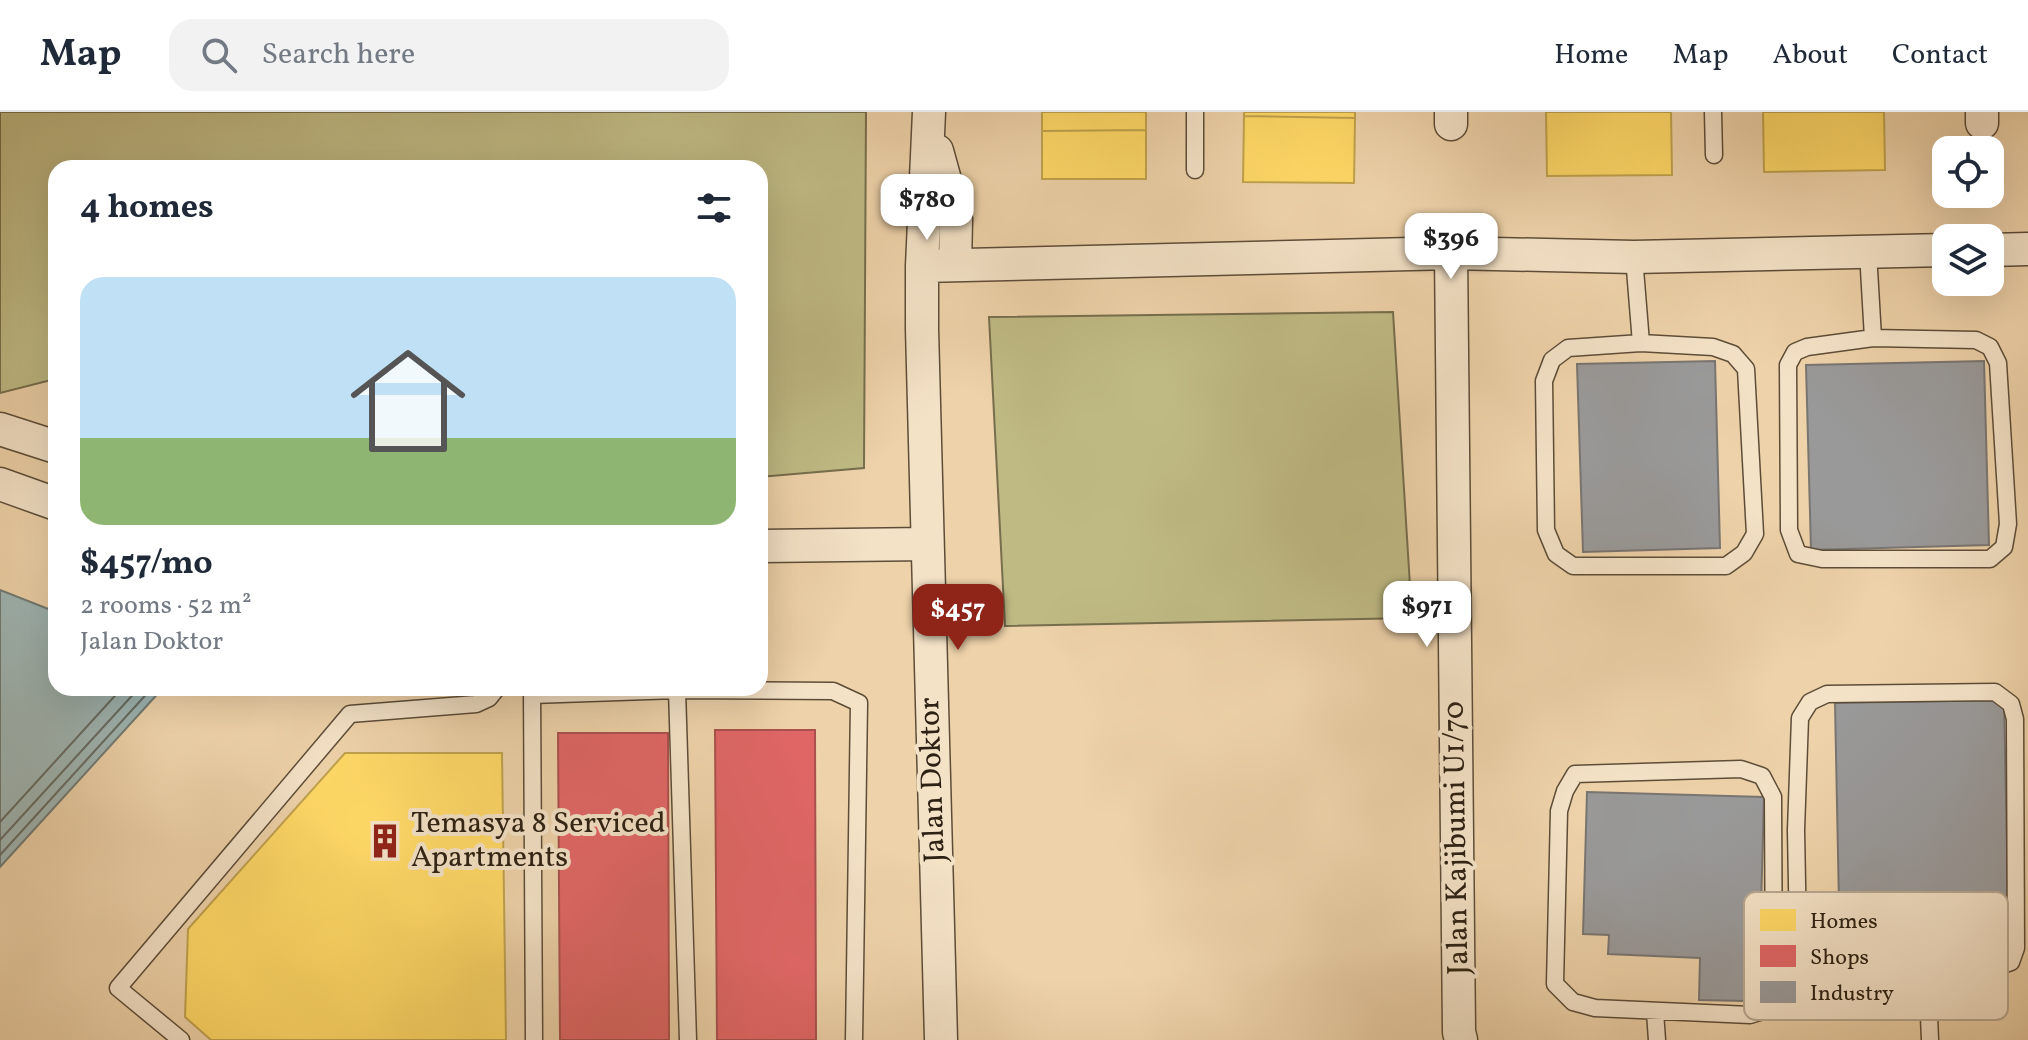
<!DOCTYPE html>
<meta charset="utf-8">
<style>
body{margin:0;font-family:Vollkorn,serif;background:#f2f2f3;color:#1f2937;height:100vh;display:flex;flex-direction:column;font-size:30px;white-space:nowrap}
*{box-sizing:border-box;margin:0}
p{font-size:26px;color:#747a83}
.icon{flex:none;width:44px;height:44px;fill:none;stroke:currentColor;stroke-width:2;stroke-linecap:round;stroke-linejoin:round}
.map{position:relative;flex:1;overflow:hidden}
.sheet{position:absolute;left:48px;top:48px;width:720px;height:536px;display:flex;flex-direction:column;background:#fff;border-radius:24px;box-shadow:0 8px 32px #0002}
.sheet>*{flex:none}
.controls{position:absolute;left:1932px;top:24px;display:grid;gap:16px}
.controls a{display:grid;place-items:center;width:72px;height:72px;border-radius:16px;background:#fff;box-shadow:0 8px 32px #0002;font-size:40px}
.price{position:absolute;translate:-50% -68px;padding:0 18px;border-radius:16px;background:#fff;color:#222;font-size:26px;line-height:52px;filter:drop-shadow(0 2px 4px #0008)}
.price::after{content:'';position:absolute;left:50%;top:48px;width:24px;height:18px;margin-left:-12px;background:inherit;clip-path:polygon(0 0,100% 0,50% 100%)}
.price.current{background:#8f2418;color:#fff}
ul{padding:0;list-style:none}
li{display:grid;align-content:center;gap:16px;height:424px;padding:0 32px}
li span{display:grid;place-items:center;height:248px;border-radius:24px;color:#555}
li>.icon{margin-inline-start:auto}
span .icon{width:144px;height:144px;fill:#fffc;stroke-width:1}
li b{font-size:34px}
h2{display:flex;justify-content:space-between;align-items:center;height:96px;padding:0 32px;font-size:34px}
header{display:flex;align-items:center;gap:48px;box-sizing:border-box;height:112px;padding:0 40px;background:#fff;border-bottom:2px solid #e0e1e3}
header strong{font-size:38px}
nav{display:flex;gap:44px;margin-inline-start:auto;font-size:28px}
.search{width:560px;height:72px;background:#f2f2f3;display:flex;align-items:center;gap:20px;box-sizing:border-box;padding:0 28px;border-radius:24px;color:#747a83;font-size:30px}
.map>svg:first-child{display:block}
.green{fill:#bfba84;stroke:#766e4c;stroke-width:2}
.water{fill:#9eb5b3;stroke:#717a73;stroke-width:2}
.homes{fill:#ffd966;stroke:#c0a24d;stroke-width:2}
.shops{fill:#e06666;stroke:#aa514d;stroke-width:2}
.industry{fill:#999;stroke:#797571;stroke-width:2}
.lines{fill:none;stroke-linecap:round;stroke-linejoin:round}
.shore{stroke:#666b63;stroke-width:2}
.service-casing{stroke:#5d4d38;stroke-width:19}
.minor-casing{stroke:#5d4d38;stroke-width:35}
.service{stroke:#f4e2c7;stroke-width:16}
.minor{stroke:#f4e2c7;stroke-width:32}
.labels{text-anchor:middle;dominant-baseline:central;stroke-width:8;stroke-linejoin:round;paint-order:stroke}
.street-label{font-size:30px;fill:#2d2113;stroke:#f4e2c7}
.poi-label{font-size:30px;fill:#2d2113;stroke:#f4e2c7;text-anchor:start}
.key{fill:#f4e2c7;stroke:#b8a891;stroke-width:2}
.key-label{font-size:22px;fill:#2d2113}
</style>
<header>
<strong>Map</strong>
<div class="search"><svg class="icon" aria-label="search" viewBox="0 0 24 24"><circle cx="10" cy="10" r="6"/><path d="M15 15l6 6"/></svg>Search here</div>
<nav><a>Home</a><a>Map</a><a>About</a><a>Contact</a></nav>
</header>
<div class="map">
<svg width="2028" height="928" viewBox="0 0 2028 928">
<rect width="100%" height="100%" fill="#eed2a9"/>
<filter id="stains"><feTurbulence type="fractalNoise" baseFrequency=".0025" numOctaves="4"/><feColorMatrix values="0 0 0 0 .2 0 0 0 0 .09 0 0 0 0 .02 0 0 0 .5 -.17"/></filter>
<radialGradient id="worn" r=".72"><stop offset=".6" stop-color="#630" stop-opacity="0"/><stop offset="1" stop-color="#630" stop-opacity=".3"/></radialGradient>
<path class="green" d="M0,0H866L864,356L760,365V56H56V269L51,268L0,281Z
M1393,200L1412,506L1005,514L989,205Z"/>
<path class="water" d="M0,478L56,500V576H163L0,755Z"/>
<path class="homes" d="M1042,0H1146V18L1042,19Z
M1244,0H1355V6L1244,4Z
M1546,0H1671L1672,63L1547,64Z
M1763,0H1884L1885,58L1764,60Z
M1244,4L1355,6L1354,71L1243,70Z
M1146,18V67H1042V19Z
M345,641H502L506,928H211L185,905L188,817Z"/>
<path class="shops" d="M715,618H815L816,928H717Z
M558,621H668L669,928H560Z"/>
<path class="industry" d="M1715,249L1720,436L1583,440L1577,252Z
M1984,249L1989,433L1811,438L1806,253Z
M2004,588L2009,840L1840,843L1835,591Z
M1587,680L1764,685L1760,834H1745L1744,889L1699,888L1700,846L1608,842L1609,823L1583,822Z"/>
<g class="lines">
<path class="shore" d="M0,710L122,576
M0,728L139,576
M0,743L152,576"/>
<g class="service-casing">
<path id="service" d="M1713,0L1714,43
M1195,58V0
M1868,140L1873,226
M1634,145L1641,231
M1873,226L1976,228L1990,235L1998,251L2008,412L2004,435L1990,447H1822L1798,442L1789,418L1788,253L1795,240L1807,235Z
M1641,231L1713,235L1733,242L1746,257L1755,422L1744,441L1726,454H1573L1556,442L1546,418L1544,269L1552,248L1568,236Z
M532,576L534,928
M677,578L688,928
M1995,580L2011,592L2015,607L2016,836L2011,850L1997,855L1927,857L1821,852L1804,843L1798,826L1796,718L1800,606L1810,590L1827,582Z
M532,583L677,578L833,579L859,591L854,928
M1741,657L1762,664L1773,685L1774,886L1766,898L1750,903L1595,896L1573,890L1555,872L1559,699L1565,679L1575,662Z
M1927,857L1930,928
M1655,900L1657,928
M181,928L118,876L350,602L476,592L489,586L497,576"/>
</g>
<g class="minor-casing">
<path id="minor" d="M929,0L922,154V217L941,928
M1451,0V12
M1982,0V11
M937,39L956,108L955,153
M1990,138L2028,137
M1451,141L1459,920L1461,928
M922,154L1451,141L1634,145L1946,138
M0,317L56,335
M0,372L56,392
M760,434L927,432"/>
</g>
<use href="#service" class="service"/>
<use href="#minor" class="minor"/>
</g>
<defs>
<g id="building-bare" transform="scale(2.76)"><path d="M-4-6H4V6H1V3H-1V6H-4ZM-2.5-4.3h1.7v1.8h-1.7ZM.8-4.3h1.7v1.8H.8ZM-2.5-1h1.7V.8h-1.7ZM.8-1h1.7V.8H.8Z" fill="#8f2418" stroke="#f4e2c7" stroke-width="2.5" paint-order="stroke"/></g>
</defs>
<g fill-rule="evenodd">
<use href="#building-bare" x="385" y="729"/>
</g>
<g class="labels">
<g class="street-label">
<text transform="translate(933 668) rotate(-92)">Jalan Doktor</text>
<text transform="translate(1457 726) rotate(-91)">Jalan Kajibumi U1/70</text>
</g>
<g class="poi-label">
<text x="411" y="712">Temasya 8 Serviced<tspan x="411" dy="34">Apartments</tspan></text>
</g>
</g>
<rect x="1744" y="780" width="264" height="128" rx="12" class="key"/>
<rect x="1760" y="797" width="36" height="22" fill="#ffd966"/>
<rect x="1760" y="833" width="36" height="22" fill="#e06666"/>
<rect x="1760" y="869" width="36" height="22" fill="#999"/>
<g class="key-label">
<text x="1810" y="816">Homes</text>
<text x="1810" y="852">Shops</text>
<text x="1810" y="888">Industry</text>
</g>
<rect width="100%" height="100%" filter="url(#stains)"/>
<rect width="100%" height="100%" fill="url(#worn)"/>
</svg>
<div class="controls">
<a><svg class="icon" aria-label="locate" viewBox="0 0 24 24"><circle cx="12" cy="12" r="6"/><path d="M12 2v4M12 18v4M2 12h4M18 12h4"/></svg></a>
<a><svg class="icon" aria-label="layers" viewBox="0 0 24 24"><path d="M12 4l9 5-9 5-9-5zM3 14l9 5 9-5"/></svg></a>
</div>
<b class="price" style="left:927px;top:130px">$780</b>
<b class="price" style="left:1451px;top:169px">$396</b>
<b class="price" style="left:1427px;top:537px">$971</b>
<b class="price current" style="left:958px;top:540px">$457</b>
<section class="sheet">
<h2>4 homes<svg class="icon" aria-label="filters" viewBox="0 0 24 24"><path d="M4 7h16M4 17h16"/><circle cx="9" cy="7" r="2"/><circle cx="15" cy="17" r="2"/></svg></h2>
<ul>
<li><span style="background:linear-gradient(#bfe0f5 65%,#8fb573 0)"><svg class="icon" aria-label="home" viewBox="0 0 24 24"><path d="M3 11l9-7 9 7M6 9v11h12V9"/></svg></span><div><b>$457/mo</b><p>2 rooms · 52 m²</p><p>Jalan Doktor</p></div></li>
</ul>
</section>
</div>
